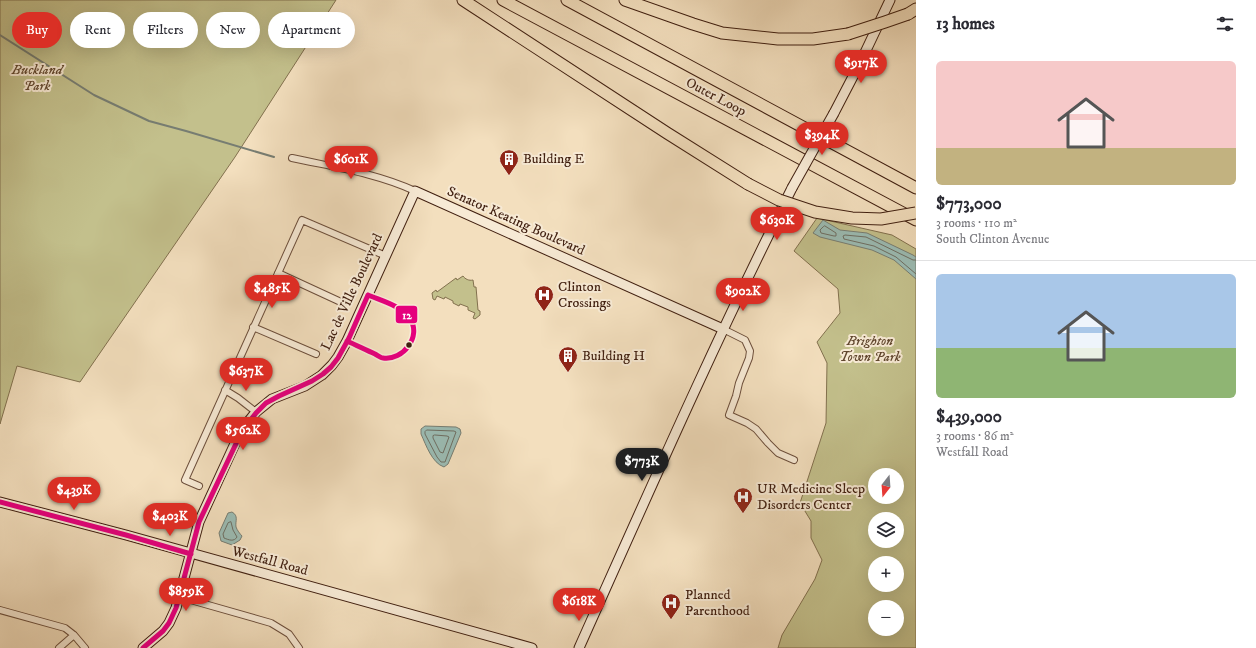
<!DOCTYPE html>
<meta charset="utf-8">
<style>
body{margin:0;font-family:"IM FELL DW Pica",serif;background:#f2f2f3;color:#2b2b33;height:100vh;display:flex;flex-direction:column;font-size:15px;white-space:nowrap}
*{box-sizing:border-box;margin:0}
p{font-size:13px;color:#7c7c81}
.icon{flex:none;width:22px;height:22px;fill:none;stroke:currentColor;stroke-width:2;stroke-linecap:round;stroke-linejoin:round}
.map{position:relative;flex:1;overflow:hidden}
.details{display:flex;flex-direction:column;background:#fff;width:340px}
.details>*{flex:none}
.banner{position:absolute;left:12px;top:12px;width:380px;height:36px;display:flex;gap:8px}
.needle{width:26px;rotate:197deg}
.controls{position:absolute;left:868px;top:468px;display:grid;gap:8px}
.controls a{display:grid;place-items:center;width:36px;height:36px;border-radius:50%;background:#fff;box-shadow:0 4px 16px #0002;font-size:20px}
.price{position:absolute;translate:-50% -34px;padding:0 9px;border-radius:14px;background:#d93025;color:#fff;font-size:13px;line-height:26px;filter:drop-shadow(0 1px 2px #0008)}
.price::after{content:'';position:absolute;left:50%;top:24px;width:12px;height:9px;margin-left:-6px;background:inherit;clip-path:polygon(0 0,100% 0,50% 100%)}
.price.selected{background:#222;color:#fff}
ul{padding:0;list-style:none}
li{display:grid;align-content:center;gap:8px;height:212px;padding:0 20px}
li+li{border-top:1px solid #e1e1e2}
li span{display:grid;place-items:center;height:124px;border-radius:6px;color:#555}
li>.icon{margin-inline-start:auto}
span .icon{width:72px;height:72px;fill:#fffc;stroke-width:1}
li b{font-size:17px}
h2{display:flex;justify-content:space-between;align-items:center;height:48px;padding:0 20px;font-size:17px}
.pill{padding:0 14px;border-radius:18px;background:#fff;box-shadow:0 4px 16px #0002;font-size:14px;line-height:36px}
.pill.selected{background:#d93025;color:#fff}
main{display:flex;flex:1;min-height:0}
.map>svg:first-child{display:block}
.green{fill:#c3c08c;stroke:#82704e;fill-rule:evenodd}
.water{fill:#9bbcb4;stroke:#777d72}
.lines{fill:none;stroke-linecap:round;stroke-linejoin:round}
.shore{stroke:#6e6e62;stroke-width:1}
.stream{stroke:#777d72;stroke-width:2}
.street-casing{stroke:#6d4f3c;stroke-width:8}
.secondary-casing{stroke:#401f10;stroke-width:11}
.highway-casing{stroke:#401f10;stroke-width:13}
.street{stroke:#f7ead5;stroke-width:6}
.secondary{stroke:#f7ead5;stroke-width:9}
.highway{stroke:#f3dfbe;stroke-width:11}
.secondary-bridge-casing{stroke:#401f10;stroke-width:11;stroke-linecap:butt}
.highway-bridge-casing{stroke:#401f10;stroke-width:13;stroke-linecap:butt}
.secondary-bridge{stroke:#f7ead5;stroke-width:9}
.highway-bridge{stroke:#f3dfbe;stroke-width:11}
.bus-1-casing{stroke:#f7ead5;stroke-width:8}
.bus-1{stroke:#e5007d;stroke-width:5}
.bus-dot{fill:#401f10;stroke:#f7ead5;stroke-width:1.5}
.labels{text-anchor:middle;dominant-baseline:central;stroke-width:4;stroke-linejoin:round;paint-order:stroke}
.park-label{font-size:14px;font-style:italic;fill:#61472f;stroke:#f7ead5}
.street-label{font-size:14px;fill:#401f10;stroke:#f7ead5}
.poi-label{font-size:14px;fill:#401f10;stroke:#f7ead5;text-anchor:start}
.line-badge{stroke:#f7ead5;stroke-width:1.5}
.badge-label{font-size:11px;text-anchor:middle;font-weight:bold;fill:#fff}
</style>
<main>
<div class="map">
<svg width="916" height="648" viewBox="0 0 916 648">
<rect width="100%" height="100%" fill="#f3dfbe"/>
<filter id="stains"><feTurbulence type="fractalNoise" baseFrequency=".005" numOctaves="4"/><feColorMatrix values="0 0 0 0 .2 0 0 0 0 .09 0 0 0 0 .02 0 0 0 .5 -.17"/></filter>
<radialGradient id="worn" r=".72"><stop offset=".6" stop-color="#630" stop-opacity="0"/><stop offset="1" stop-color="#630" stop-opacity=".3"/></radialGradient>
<path class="green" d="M0,0H336L235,157L80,382L17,366L0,424Z
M817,218L892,235L916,249V648H778L782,635L815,579L822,560L811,538V521L800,503L826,423L827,363L817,342L840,313L838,289L794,251ZM875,475H897V497H875ZM875,519H897V541H875ZM875,563H897V585H875ZM875,607H897V629H875Z
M463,276C465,279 469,281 473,280L474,287H476L478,310L480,311V315L475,319L473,318L475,313L468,310V307L460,304L459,306L453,303V301L445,297L444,299L437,296L435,300L433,299L432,293L436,290L437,292L456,278L457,280Z"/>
<path class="water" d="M823,220L840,230L867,233L913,255L916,257V279L894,260L872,250L820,237L813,233Z
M425,426L456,427L460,429L461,433L448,464L444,467C432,463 426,445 421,434V429Z
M232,512C239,516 235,521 236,527C237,530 240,534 242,536L240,540L232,545L221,541L219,533L228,513Z"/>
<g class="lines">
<path class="shore" d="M825,226L836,233V236H834L821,233L820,230L823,227Z
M916,260H913L866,237L845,235L843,236L844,239L874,246L896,257L916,274
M427,430L454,431L456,432L445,462H441L437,457L425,434V432Z
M435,435L447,436L449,437L443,453L440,452L433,438V436Z
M231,522L233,530L237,537C234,542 229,540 224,538L223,534L228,523Z"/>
<path class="stream" d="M0,35L94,95L149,121L186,131L274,157"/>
<g class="street-casing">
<path id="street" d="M292,158C333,167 376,173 415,191
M278,273L343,303
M253,327L316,354
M723,329L745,340L750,351L749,358L739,383L736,396L729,415L747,423L756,429L768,443L778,453L794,460
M225,390L238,398L256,412
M199,486L185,480L302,220L386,256
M180,597L271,623L289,634L299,648
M0,610L65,628L74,635L85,648
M59,648L74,635"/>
</g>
<g class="secondary-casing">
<path id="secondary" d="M834,113L861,61L890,0
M0,502L126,535L532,648
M143,648L163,631L169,623L176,608L199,522L238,437L244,427L256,412L272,399L305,386L322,375L332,365L338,357L347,341L415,191L723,329
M579,648C648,494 716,339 792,188"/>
</g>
<g class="highway-casing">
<path id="highway" d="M463,0L667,133L748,184
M503,0L916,220
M567,0L916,188
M625,0L693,24L722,33L778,39H813L848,34
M908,14L916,9"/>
</g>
<use href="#street" class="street"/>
<use href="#secondary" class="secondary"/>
<use href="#highway" class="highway"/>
<g class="secondary-bridge-casing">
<path id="secondary-bridge" d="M792,188L834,113"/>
</g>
<g class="highway-bridge-casing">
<path id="highway-bridge" d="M848,34L885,22L908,14
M748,184L779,200L815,212L852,218L881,219L916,213"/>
</g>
<use href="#secondary-bridge" class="secondary-bridge"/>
<use href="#highway-bridge" class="highway-bridge"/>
<g class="bus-1-casing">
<path id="bus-1" d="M347,341C356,345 366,350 375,354C377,355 381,358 383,358C403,361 422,336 410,319C402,306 382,301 368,295
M0,502L126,535L191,554
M143,648L163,631L169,623L176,608L199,522L242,431L256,413L266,403L279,396L312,381L323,374L331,367L338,358L349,338L368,295"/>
</g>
<use href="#bus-1" class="bus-1"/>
</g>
<defs>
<g id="building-pin" transform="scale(1)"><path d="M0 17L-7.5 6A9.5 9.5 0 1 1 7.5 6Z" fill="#8f2418" stroke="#f7ead5"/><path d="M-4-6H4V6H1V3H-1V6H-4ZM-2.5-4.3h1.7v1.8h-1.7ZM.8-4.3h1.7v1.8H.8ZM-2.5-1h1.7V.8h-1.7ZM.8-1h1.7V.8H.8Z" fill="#fff"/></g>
<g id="hospital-pin" transform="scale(1)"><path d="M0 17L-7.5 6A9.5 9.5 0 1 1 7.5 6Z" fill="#8f2418" stroke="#f7ead5"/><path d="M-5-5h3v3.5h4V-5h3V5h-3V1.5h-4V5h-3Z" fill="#fff"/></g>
</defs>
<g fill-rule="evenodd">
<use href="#building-pin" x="509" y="159"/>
<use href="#hospital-pin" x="544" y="295"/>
<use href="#building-pin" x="568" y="356"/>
<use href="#hospital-pin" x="743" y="497"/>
<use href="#hospital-pin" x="671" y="603"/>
</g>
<circle class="bus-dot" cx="409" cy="345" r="3.5"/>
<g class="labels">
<g class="park-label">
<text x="37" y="70">Buckland<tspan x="37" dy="16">Park</tspan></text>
<text x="870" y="341">Brighton<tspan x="870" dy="16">Town Park</tspan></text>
</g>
<g class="street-label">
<text transform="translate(716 97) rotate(28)">Outer Loop</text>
<text transform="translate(516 221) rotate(24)">Senator Keating Boulevard</text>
<text transform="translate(352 292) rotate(-65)">Lac de Ville Boulevard</text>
<text transform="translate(270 561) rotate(15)">Westfall Road</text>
</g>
<g class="poi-label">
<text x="523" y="159">Building E</text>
<text x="558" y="287">Clinton<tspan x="558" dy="16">Crossings</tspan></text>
<text x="582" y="356">Building H</text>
<text x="757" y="489">UR Medicine Sleep<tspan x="757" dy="16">Disorders Center</tspan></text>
<text x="685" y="595">Planned<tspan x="685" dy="16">Parenthood</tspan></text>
</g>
</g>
<rect class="line-badge" x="395" y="305" width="23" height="19" rx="4" fill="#e5007d"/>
<g class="badge-label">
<text x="407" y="319">12</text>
</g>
<rect width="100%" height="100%" filter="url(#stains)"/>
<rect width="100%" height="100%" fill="url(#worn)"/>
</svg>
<div class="controls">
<a><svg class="needle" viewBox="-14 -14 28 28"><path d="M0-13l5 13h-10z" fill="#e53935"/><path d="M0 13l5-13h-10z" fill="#7c7c81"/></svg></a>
<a><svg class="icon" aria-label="layers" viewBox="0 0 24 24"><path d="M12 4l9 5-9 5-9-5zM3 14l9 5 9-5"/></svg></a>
<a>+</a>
<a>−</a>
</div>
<b class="price" style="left:861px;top:84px">$917K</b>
<b class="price" style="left:822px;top:156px">$394K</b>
<b class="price" style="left:351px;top:180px">$601K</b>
<b class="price" style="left:777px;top:241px">$630K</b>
<b class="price" style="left:272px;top:309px">$485K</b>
<b class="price" style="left:743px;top:312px">$902K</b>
<b class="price" style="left:246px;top:392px">$637K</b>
<b class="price" style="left:243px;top:451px">$562K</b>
<b class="price selected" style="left:642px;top:482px">$773K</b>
<b class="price" style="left:74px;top:511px">$439K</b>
<b class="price" style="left:170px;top:537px">$403K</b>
<b class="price" style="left:186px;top:612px">$859K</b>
<b class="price" style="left:579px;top:622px">$618K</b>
<div class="banner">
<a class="pill selected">Buy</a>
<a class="pill">Rent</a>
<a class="pill">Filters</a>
<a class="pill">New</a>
<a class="pill">Apartment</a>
</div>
</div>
<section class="details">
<h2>13 homes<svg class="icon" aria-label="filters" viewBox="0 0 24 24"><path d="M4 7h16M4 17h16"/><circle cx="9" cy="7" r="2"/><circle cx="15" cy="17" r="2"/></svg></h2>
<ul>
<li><span style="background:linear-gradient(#f6c9c9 70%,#c2b280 0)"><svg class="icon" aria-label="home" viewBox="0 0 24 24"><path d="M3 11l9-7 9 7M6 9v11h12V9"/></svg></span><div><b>$773,000</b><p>3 rooms · 110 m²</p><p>South Clinton Avenue</p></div></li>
<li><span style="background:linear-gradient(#a9c7e8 60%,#8fb573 0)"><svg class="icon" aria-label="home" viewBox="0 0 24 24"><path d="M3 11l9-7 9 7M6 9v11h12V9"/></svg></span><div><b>$439,000</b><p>3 rooms · 86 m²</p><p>Westfall Road</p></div></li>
</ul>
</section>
</main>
